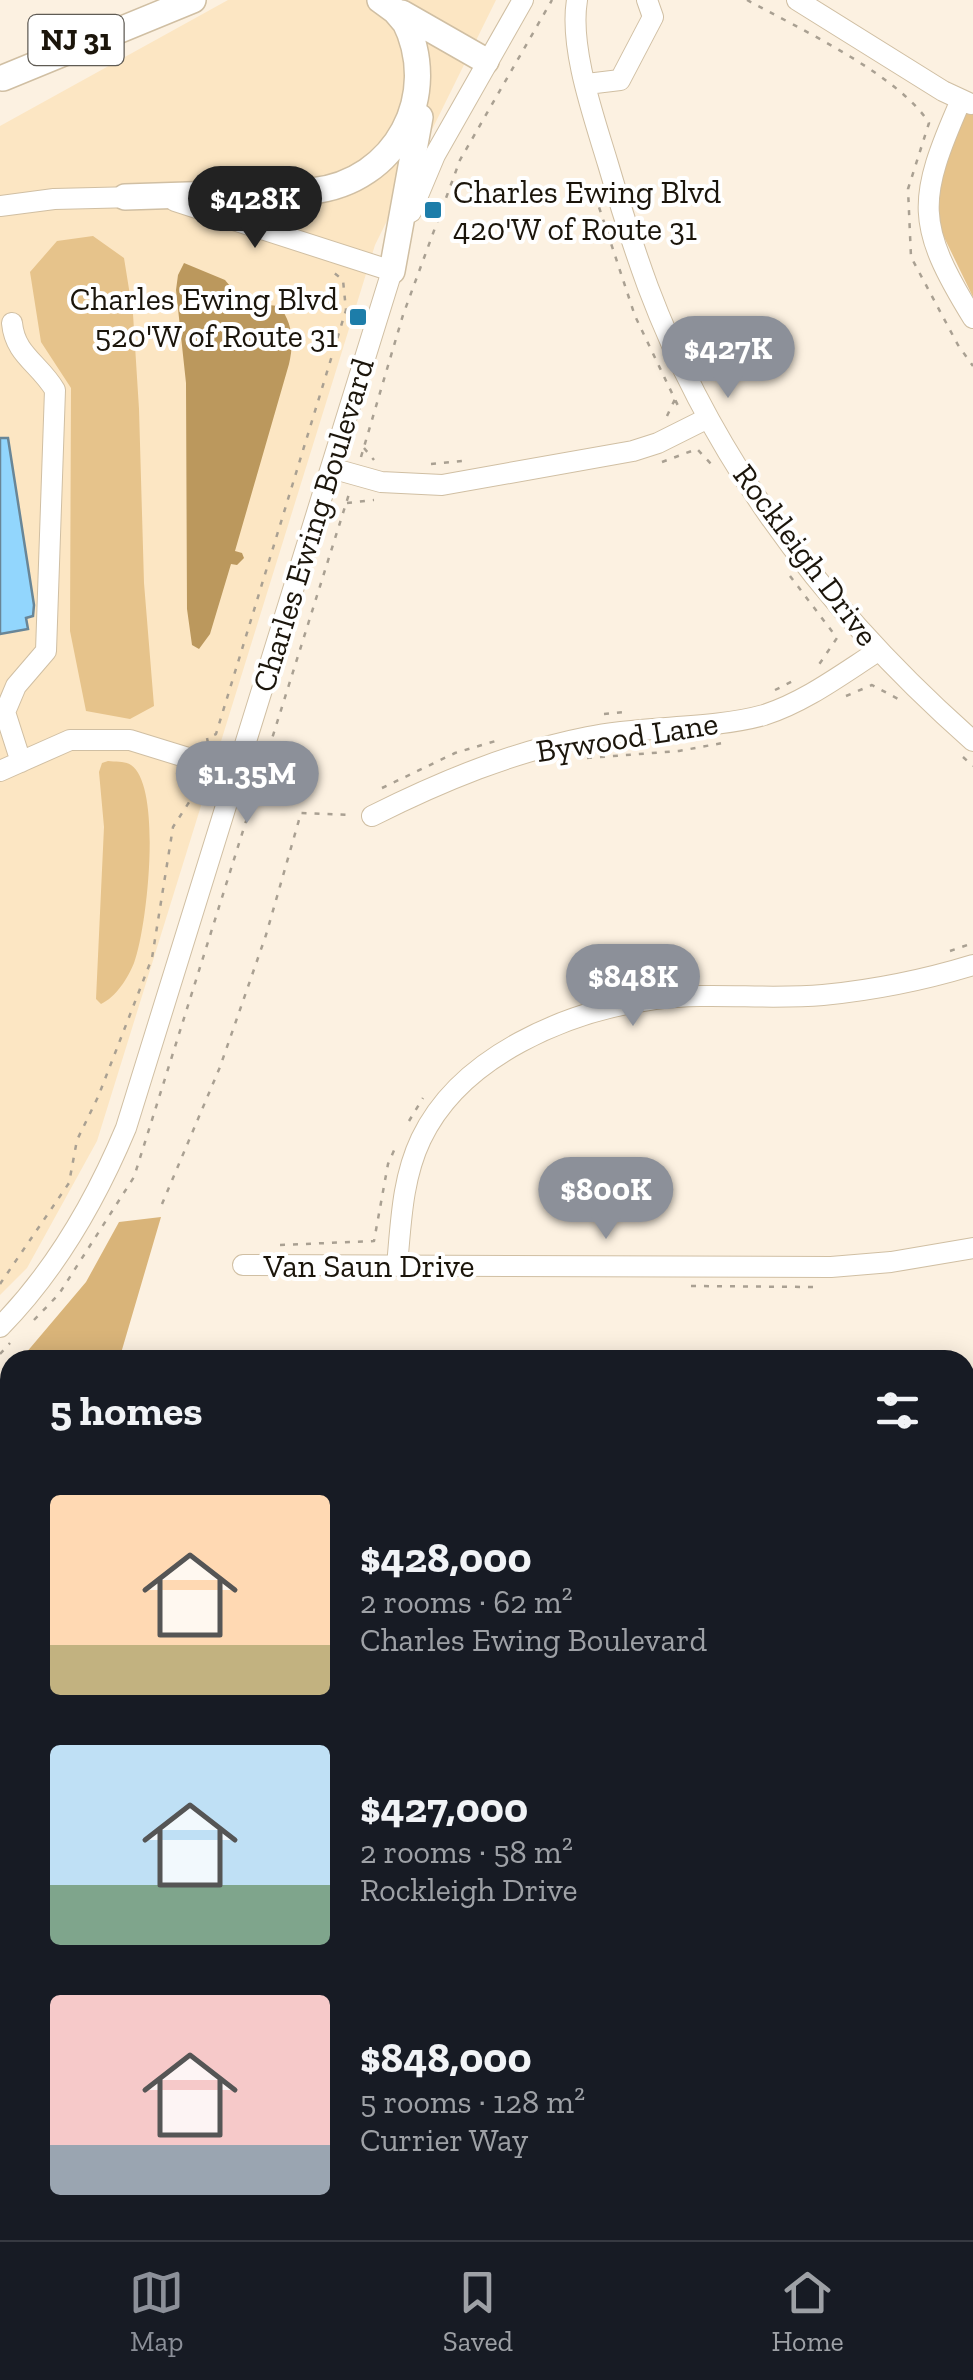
<!DOCTYPE html>
<meta charset="utf-8">
<style>
body{margin:0;font-family:"Zilla Slab",serif;background:#242831;color:#f1f3f6;height:100vh;display:flex;flex-direction:column;font-size:38px;white-space:nowrap}
*{box-sizing:border-box;margin:0}
p{font-size:32px;color:#9ea1a6}
.icon{flex:none;width:55px;height:55px;fill:none;stroke:currentColor;stroke-width:2;stroke-linecap:round;stroke-linejoin:round}
.map{position:relative;flex:1;overflow:hidden}
.details{position:absolute;left:0px;top:1350px;width:975px;height:890px;display:flex;flex-direction:column;background:#171b24;border-radius:30px 30px 0 0;box-shadow:0 5px 25px #0003}
.details>*{flex:none}
.price{position:absolute;translate:-50% -85px;padding:0 22px;border-radius:35px;background:#8c9099;color:#fff;font-size:32px;line-height:65px;filter:drop-shadow(0 2px 5px #0008)}
.price::after{content:'';position:absolute;left:50%;top:60px;width:30px;height:22px;margin-left:-15px;background:inherit;clip-path:polygon(0 0,100% 0,50% 100%)}
.price.active{background:#222;color:#fff}
ul{padding:0;list-style:none}
li{display:flex;align-items:center;gap:30px;height:250px;padding:0 50px}
li span{display:grid;place-items:center;flex:none;width:280px;height:200px;border-radius:10px;color:#555}
li>.icon{margin-inline-start:auto}
span .icon{width:120px;height:120px;fill:#fffc;stroke-width:1}
li b{font-size:42px}
h2{display:flex;justify-content:space-between;align-items:center;height:120px;padding:0 50px;font-size:42px}
.dock{display:flex;justify-content:space-around;align-items:center;height:140px;border-top:2px solid #363941;background:#171b24;font-size:28px;color:#9ea1a6}
.dock a{display:grid;justify-items:center;gap:5px}
.dock .active{color:#8c9099}
.map>svg:first-child{display:block}
.built{fill:#fce6c3}
.green{fill:#e6c38b}
.forest{fill:#d9b479}
.water{fill:#bb985d}
.lines{fill:none;stroke-linecap:round;stroke-linejoin:round}
.stream{stroke:#bb985d;stroke-width:5}
.building{fill:#92d6fd;stroke:#698697;stroke-width:2.5}
.minor-casing{stroke:#d0bfa3;stroke-width:22}
.major-casing{stroke:#d0bfa3;stroke-width:28}
.path{stroke:#a9a092;stroke-width:2.5;stroke-dasharray:5 8;stroke-linecap:butt}
.minor{stroke:#fff;stroke-width:20}
.major{stroke:#fff;stroke-width:25}
.poi-dot{fill:#1d7da9;stroke:#fff;stroke-width:4}
.labels{text-anchor:middle;dominant-baseline:central;stroke-width:8;stroke-linejoin:round;paint-order:stroke}
.shield{fill:#fff;stroke:#5f5b54;stroke-width:2.5}
.shield-label{font-size:30px;font-weight:bold;fill:#1b150b}
.poi-label{font-size:32px;fill:#1b150b;stroke:#fff;text-anchor:start}
.street-label{font-size:32px;fill:#1b150b;stroke:#fff}
</style>
<div class="map">
<svg width="973" height="2240" viewBox="0 0 973 2240">
<rect width="100%" height="100%" fill="#fcf1e1"/>
<path class="built" d="M228,0H496L375,245L97,1141L27,1268L0,1295V126Z
M973,1755V2240H462L469,2230H965V1761Z"/>
<path class="green" d="M958,112L973,114V297L928,204Z
M93,236L124,258L133,314L139,409L144,583L154,706L130,719L86,711L70,631L71,388L41,342L30,272L57,241Z
M108,761C116,762 125,761 131,765C163,787 147,929 134,963C128,978 116,997 101,1004L96,999L104,827L99,772L102,763Z"/>
<path class="forest" d="M161,1217L119,1360H20L86,1282L119,1222Z
M10,1370V1720L0,1753V1380Z
M965,1429H973V1655L965,1661Z"/>
<path class="water" d="M184,263L225,280L244,303L279,306C293,323 294,343 289,364L235,551L242,553L244,558L237,565L231,564L210,634L199,649L192,645L187,609L186,383L176,290L178,275Z"/>
<g class="lines">
<path class="stream" d="M965,1598L973,1588"/>
</g>
<path class="building" d="M0,438H8L34,605L33,616L26,618L28,629L0,634Z"/>
<g class="lines">
<g class="minor-casing">
<path id="minor" d="M577,0C569,48 594,117 608,164C620,205 633,246 648,287C715,465 831,616 973,741
M797,0L943,91L971,104
M587,84L620,80L653,17L647,0
M961,100C917,200 915,224 973,318
M175,201L392,271
M0,206L54,199L136,197
M411,212L435,155L523,0
M12,323C15,355 39,363 55,390L46,651L16,686L5,712L21,762
M331,468L381,482L442,485L633,451L658,443L708,418
M0,771L70,740H130L237,773
M372,816C442,781 512,752 588,737C645,725 710,730 764,715C805,702 842,674 878,651
M243,1265L831,1267L891,1262L973,1248
M397,1266C401,1223 402,1179 421,1139C461,1055 568,1011 655,999C711,992 767,1000 823,995C874,990 924,980 973,965
M0,1327C56,1270 95,1202 126,1128L396,258
M965,1709L973,1702
M965,1807L973,1804
M965,1871L973,1880
M501,2230L510,2240
M573,2230L577,2240
M653,2230L676,2240
M776,2230L802,2240
M123,2240L124,2230
M415,2240L421,2230"/>
</g>
<g class="major-casing">
<path id="major" d="M380,0L395,11L412,31
M402,13L486,61
M3,78L193,0
M125,197L312,191C396,182 442,95 404,20
M392,271L420,117"/>
</g>
<path class="path" d="M747,0C798,28 899,75 929,123L908,189L911,257L958,345L973,366
M595,195L635,316L681,412
M667,416L675,399
M364,448L374,460
M361,457L403,315L460,160L552,0
M662,462L697,449L714,467
M431,464L462,461
M347,503L374,500
M790,576L837,638L818,666
M775,690L795,680
M846,696L872,685L902,701
M604,714L625,712
M208,743L207,738L216,734L346,310L343,280L333,272
M963,757L973,766
M587,758L679,751L728,742
M382,788L455,753L499,740
M950,951L973,943
M409,1121L423,1098
M162,1204L220,1067L266,935L301,813L351,815
M280,1245L374,1241L388,1164L396,1146
M0,1284L69,1183L77,1140L98,1097L152,958L173,827L197,790
M691,1286L813,1287
M34,1320L59,1294L134,1177L349,494
M0,1354L10,1343
M237,2230L275,2233V2230
M99,2240L100,2230"/>
<use href="#minor" class="minor"/>
<use href="#major" class="major"/>
</g>
<g class="poi-dot">
<rect x="423" y="200" width="20" height="20" rx="5"/>
<rect x="348" y="307" width="20" height="20" rx="5"/>
</g>
<g class="labels">
<rect class="shield" x="28.5" y="15" width="95" height="50" rx="8"/>
<g class="shield-label">
<text x="76" y="40">NJ 31</text>
</g>
<g class="poi-label">
<text x="453" y="192">Charles Ewing Blvd<tspan x="453" dy="37">420'W of Route 31</tspan></text>
<text x="338" y="299" text-anchor="end">Charles Ewing Blvd<tspan x="338" dy="37">520'W of Route 31</tspan></text>
</g>
<g class="street-label">
<text transform="translate(313 525) rotate(-73)">Charles Ewing Boulevard</text>
<text transform="translate(806 555) rotate(53)">Rockleigh Drive</text>
<text transform="translate(627 737) rotate(-9)">Bywood Lane</text>
<text x="369" y="1266">Van Saun Drive</text>
</g>
</g>
</svg>
<b class="price active" style="left:255px;top:251px">$428K</b>
<b class="price" style="left:728px;top:401px">$427K</b>
<b class="price" style="left:247px;top:826px">$1.35M</b>
<b class="price" style="left:633px;top:1029px">$848K</b>
<b class="price" style="left:606px;top:1242px">$800K</b>
<section class="details">
<h2>5 homes<svg class="icon" aria-label="filters" viewBox="0 0 24 24"><path d="M4 7h16M4 17h16"/><circle cx="9" cy="7" r="2"/><circle cx="15" cy="17" r="2"/></svg></h2>
<ul>
<li><span style="background:linear-gradient(#ffd9b3 75%,#c2b280 0)"><svg class="icon" aria-label="home" viewBox="0 0 24 24"><path d="M3 11l9-7 9 7M6 9v11h12V9"/></svg></span><div><b>$428,000</b><p>2 rooms · 62 m²</p><p>Charles Ewing Boulevard</p></div></li>
<li><span style="background:linear-gradient(#bfe0f5 70%,#7fa58c 0)"><svg class="icon" aria-label="home" viewBox="0 0 24 24"><path d="M3 11l9-7 9 7M6 9v11h12V9"/></svg></span><div><b>$427,000</b><p>2 rooms · 58 m²</p><p>Rockleigh Drive</p></div></li>
<li><span style="background:linear-gradient(#f6c9c9 75%,#9aa5b1 0)"><svg class="icon" aria-label="home" viewBox="0 0 24 24"><path d="M3 11l9-7 9 7M6 9v11h12V9"/></svg></span><div><b>$848,000</b><p>5 rooms · 128 m²</p><p>Currier Way</p></div></li>
</ul>
</section>
</div>
<nav class="dock">
<a class="active"><svg class="icon" aria-label="map" viewBox="0 0 24 24"><path d="M3 6l6-2 6 2 6-2v14l-6 2-6-2-6 2zM9 4v14M15 6v14"/></svg>Map</a>
<a><svg class="icon" aria-label="saved" viewBox="0 0 24 24"><path d="M7 4h10v16l-5-4-5 4z"/></svg>Saved</a>
<a><svg class="icon" aria-label="home" viewBox="0 0 24 24"><path d="M3 11l9-7 9 7M6 9v11h12V9"/></svg>Home</a>
</nav>
